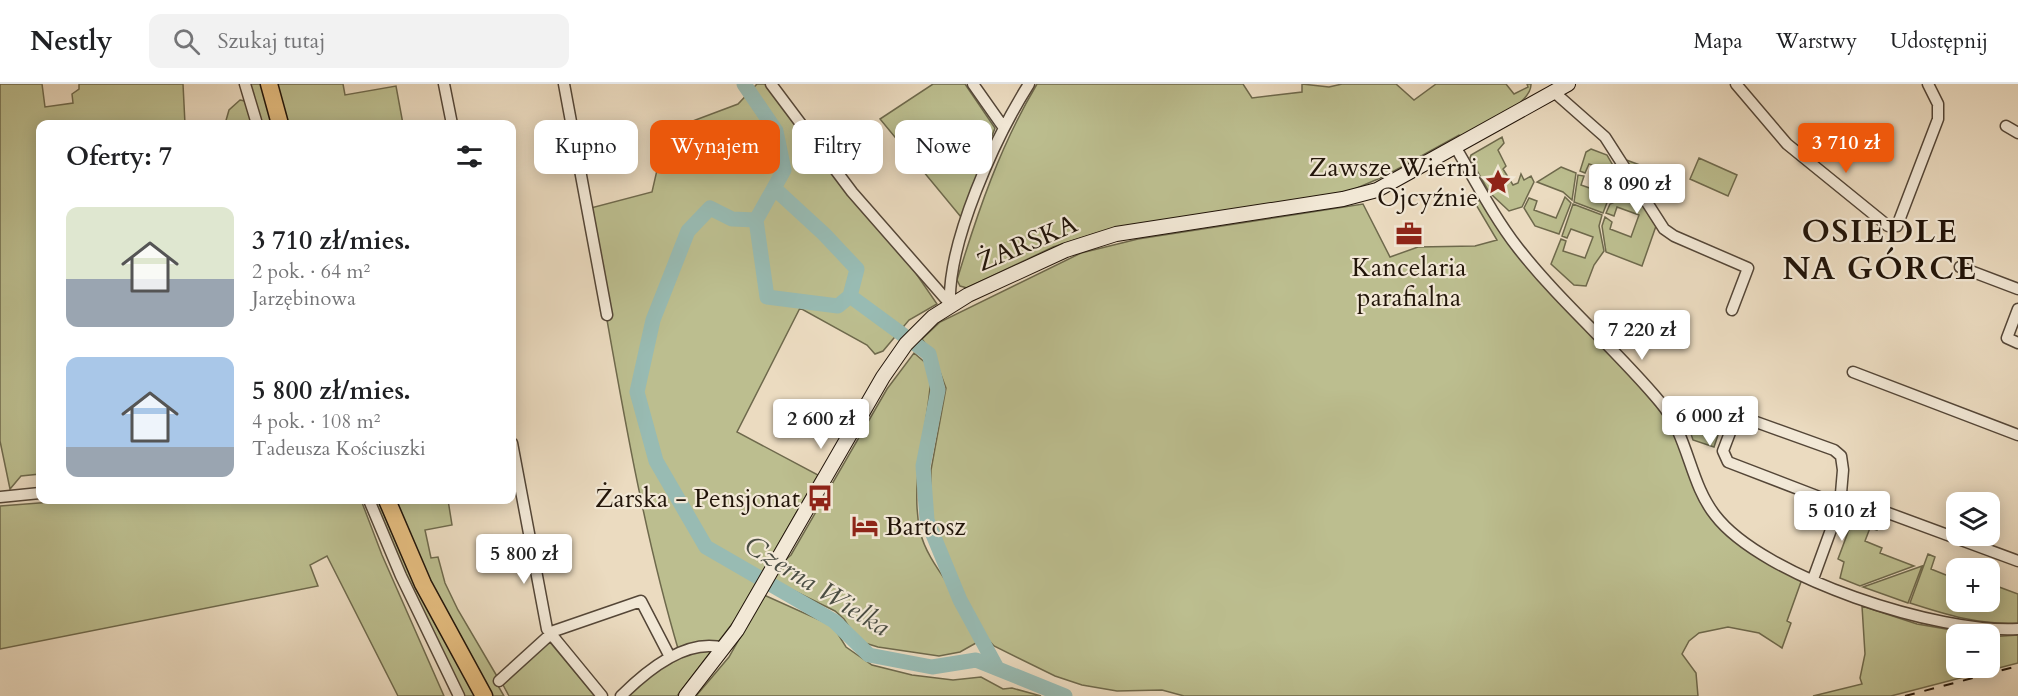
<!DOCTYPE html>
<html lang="pl">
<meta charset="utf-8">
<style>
body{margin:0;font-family:Cardo,serif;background:#f2f2f2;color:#202124;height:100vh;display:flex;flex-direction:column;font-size:22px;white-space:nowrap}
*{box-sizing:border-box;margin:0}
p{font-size:20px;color:#757577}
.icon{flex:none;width:33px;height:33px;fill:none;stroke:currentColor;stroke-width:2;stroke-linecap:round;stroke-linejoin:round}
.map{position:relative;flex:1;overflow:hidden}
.drawer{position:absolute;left:36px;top:36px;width:480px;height:384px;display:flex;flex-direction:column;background:#fff;border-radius:12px;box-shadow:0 3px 15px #0003}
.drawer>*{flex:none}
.hud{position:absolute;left:534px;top:36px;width:570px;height:54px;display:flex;gap:12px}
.fabs{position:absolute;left:1946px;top:408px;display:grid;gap:12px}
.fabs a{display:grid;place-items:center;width:54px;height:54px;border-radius:12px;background:#fff;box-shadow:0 3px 15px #0003;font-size:30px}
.price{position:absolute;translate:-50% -51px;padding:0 14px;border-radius:6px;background:#fff;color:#222;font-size:20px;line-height:39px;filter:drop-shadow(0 2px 3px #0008)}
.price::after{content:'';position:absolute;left:50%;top:36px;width:18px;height:14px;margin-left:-9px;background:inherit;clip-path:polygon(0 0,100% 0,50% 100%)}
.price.active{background:#ea580c;color:#fff}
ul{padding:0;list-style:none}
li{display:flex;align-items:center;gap:18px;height:150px;padding:0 30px}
li span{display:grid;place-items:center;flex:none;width:168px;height:120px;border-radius:12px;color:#555}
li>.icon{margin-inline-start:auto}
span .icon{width:72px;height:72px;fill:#fffc;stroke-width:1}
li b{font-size:26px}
h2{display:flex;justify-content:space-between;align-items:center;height:72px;padding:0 30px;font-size:26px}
.chip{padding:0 21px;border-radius:12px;background:#fff;box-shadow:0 3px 15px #0003;font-size:21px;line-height:54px}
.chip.active{background:#ea580c;color:#fff}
header{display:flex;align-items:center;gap:36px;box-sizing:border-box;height:84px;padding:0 30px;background:#fff;border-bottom:2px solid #e0e0e0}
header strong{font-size:28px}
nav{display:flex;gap:33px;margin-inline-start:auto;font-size:21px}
.search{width:420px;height:54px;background:#f2f2f2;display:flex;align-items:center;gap:15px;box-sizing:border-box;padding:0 21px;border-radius:12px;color:#757577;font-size:22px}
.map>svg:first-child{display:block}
.green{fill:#bcbe8f;stroke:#6e694c;stroke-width:1.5}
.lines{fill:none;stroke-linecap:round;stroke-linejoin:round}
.river{stroke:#98bbb3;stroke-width:15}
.street-casing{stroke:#544637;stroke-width:13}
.secondary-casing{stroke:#211409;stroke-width:16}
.primary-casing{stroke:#211409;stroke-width:19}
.street{stroke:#f2e8d6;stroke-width:10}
.secondary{stroke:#f2e8d6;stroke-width:14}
.primary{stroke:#e6be80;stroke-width:16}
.rail{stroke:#211409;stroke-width:2;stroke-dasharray:10 10;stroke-linecap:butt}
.labels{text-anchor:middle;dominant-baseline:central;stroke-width:4.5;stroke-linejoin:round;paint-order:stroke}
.poi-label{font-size:26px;fill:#211409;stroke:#f2e8d6;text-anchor:end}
.street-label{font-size:26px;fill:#211409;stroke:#f2e8d6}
.water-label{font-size:27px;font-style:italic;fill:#4b4e44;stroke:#f2e8d6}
.district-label{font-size:32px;font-weight:bold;letter-spacing:1.5px;fill:#211409;stroke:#f2e8d6}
</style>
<header>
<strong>Nestly</strong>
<div class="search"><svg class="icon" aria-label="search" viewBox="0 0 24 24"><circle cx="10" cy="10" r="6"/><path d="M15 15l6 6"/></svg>Szukaj tutaj</div>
<nav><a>Mapa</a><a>Warstwy</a><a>Udostępnij</a></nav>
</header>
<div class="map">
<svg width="2018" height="612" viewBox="0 0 2018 612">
<rect width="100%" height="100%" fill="#ebdbc0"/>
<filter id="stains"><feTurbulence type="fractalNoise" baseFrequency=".00333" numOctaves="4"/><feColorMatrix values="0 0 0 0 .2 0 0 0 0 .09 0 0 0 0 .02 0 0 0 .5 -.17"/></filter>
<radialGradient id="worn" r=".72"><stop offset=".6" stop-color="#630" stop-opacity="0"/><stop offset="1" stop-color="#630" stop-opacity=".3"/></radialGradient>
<path class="green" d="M0,0H42L45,23L73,19L72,10L79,5V0H183L185,40H40V390L21,392L10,405L0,357Z
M246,0H262L274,40H260Z
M276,0H343L345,11L396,2L403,40H286Z
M757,0H772L904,172L937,220L909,236L883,267L875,270L867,261L800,224L737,348L818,391L735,536L677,612H624L679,568C636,423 615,274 587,125L652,108L666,47L738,20Z
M933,0H965L995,44L961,133L880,35Z
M1037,0H1243L1252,14L1302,8V0L1329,3L1342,0H1396L1414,16L1436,0H1506L1514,10L1528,3L1527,0H1531C1532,21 1480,43 1463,53L1459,51L1385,92L1350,107L1097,149L1053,163L967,204L960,202L957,196C978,127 1000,62 1037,0Z
M240,16L245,17L255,40H225L229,26Z
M1502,53L1504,59L1498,66L1506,82L1503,85L1513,101L1518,99L1521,90L1524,96L1531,92L1534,98L1522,123L1509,127L1490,109L1497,104L1495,101L1488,106L1470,74L1471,71Z
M1591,65L1607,71L1618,90L1603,129L1574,118L1578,91L1584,92L1581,101L1601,108L1609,87L1589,80L1585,89L1580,87L1586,68Z
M1621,74L1664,90L1640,104Z
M1699,74L1737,91L1728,112L1690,95Z
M1561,83L1576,89L1572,116L1563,108L1537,98Z
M1636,109L1656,142L1642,182L1606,168L1602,142L1605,133L1612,138L1610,145L1631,153L1639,131L1617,123L1614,132L1606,129L1610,120Z
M1565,113L1571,119L1559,150L1535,142L1524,124L1529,114L1537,117L1534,126L1556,134Z
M1481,115L1668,336L1717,440L1747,466L1802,495L1787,537L1791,539L1782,564L1759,549L1728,543L1699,549L1689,557L1682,570L1696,589L1698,612H1184L1162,606L1117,607L1082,601L1055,592L994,562L982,549L964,516L933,447L930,428L931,386L946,304L934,272L922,255L940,238L1081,169L1138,155L1363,120L1390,173L1418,163L1475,162L1497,156L1475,119Z
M1573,120L1602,131L1599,142L1604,167L1594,181L1586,202L1574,201L1551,180L1561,155L1566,157L1563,167L1585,174L1593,153L1571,145L1567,154L1562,152Z
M914,269L928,281L931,290C929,342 909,395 920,447C929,487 971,517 976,559L960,568L939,572L878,563L865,559L853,549L844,535L835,527L772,496L782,479L791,471L887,305Z
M1712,332L1723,336L1714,363L1693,356L1691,350L1695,336Z
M78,416H361L382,471L444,612H398L327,472L310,481L318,502L0,565V422Z
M372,416H382L479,612H463L448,584Z
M393,416H448L452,441L425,446L431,474L438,473L445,499L458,526L498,594L497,600L504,612H490L432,506Z
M1857,424L1880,437L1877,446L1870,444L1865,457L1882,464L1880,469L1914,482L1860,502L1840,494L1844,478L1838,475Z
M1928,470L1935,473L1931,485L1956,495V518H1989V503L1997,506L1999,503L2018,510V539C1979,541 1947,531 1910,519Z
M1922,482L1908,519L1863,503Z
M764,511L833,542L846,563L872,581L912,591L953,596L981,593L1003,605L1012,604L1041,612H696L729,573Z
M1862,522L1917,540L1975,550H1956V584H1989V553L2018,551V579L1891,612H1813L1862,600L1860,594L1865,570Z
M549,557L595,612H509L502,599Z"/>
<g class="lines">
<path class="river" d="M744,0L776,47L784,86L756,136L732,135L710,124L688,147L653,236L637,308L656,377L706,463L834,537L869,571L932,583L976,576L1065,612
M774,104L824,150L857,185L850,212L929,270L938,306L923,382L927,436L960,516L997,584
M756,136L767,213L838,222L850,212"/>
<g class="street-casing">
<path id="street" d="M245,0L257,40
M444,0L452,40
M564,0L607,231
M771,0L852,108L951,221
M973,0L1004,44
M1736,0L1787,60L1888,142H1897L1938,35V20L1928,0
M1554,8L1605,53L1664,145L1674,152L1748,184L1732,226
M2006,42L2018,49
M1456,64C1476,98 1494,133 1518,164C1561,219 1615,264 1660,318C1689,352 1689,398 1715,431C1763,494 1940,550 2018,545
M1960,183L2018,205
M950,221C947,159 996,52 1029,0
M2018,225L2007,254L2018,259
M1853,288L2018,351
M512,359L547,545L602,612
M1842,412L2018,477
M0,413L40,409
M369,416L401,492L459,612
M1813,495L1840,421L1843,386L1841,372L1834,366L1745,334L1734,338L1723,367L1728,378L1840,421
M499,597L554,547L641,517L670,573
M621,612C646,587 686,553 724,564"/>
</g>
<g class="secondary-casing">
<path id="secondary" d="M686,612L737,546L883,293L906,260L933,233L968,211L1066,166L1116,150L1343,115L1377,106L1568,0"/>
</g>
<g class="primary-casing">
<path id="primary" d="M269,0L280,40
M387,416L423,500L484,612"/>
</g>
<use href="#street" class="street"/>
<use href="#secondary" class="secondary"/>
<use href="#primary" class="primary"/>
<path class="rail" d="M1905,612L2018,582"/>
</g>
<defs>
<g id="sight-bare" transform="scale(2.07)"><path d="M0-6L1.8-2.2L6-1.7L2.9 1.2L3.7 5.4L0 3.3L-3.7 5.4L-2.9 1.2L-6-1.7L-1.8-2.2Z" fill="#8f2418" stroke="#f2e8d6" stroke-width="2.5" paint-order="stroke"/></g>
<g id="office-bare" transform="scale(2.07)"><path d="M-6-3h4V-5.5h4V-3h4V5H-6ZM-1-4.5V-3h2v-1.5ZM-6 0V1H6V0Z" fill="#8f2418" stroke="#f2e8d6" stroke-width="2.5" paint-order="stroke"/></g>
<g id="bus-bare" transform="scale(2.07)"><path d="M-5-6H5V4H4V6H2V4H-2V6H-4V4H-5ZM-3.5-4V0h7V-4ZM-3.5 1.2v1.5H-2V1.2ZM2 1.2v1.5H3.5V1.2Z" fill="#8f2418" stroke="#f2e8d6" stroke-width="2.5" paint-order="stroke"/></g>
<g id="hotel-bare" transform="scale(2.07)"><path d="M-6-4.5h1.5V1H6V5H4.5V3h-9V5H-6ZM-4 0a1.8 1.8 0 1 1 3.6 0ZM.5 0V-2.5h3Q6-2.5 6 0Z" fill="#8f2418" stroke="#f2e8d6" stroke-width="2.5" paint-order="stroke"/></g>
</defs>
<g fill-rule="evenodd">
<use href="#sight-bare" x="1498" y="98"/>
<use href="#office-bare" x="1409" y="150"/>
<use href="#bus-bare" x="820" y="414"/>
<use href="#hotel-bare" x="865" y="442"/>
</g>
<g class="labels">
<g class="poi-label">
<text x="1478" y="83">Zawsze Wierni<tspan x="1478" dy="30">Ojcyźnie</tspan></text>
<text x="1409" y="183" text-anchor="middle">Kancelaria<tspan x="1409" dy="30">parafialna</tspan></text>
<text x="800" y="414">Żarska - Pensjonat</text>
<text x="885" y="442" text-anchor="start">Bartosz</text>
</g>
<g class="street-label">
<text transform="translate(1027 159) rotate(-23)">ŻARSKA</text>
</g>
<g class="water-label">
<text transform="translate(817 502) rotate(32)">Czerna Wielka</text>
</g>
<g class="district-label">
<text x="1880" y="148">OSIEDLE<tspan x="1880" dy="37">NA GÓRCE</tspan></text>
</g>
</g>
<rect width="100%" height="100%" filter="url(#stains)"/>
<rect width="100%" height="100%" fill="url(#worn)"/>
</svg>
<div class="fabs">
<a><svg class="icon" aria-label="layers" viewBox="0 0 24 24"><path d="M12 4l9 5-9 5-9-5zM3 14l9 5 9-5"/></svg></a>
<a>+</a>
<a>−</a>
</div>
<b class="price active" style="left:1846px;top:90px">3 710 zł</b>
<b class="price" style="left:1637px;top:131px">8 090 zł</b>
<b class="price" style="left:1642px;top:277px">7 220 zł</b>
<b class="price" style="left:1710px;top:363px">6 000 zł</b>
<b class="price" style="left:821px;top:366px">2 600 zł</b>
<b class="price" style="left:1842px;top:458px">5 010 zł</b>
<b class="price" style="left:524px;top:501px">5 800 zł</b>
<div class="hud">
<a class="chip">Kupno</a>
<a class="chip active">Wynajem</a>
<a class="chip">Filtry</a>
<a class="chip">Nowe</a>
</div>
<section class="drawer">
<h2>Oferty: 7<svg class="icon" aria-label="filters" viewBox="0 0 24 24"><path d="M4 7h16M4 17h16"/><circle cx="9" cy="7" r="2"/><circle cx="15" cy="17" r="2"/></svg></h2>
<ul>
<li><span style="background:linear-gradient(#dfe7d0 60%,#9aa5b1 0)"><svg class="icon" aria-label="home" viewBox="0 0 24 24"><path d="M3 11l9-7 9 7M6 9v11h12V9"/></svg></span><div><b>3 710 zł/mies.</b><p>2 pok. · 64 m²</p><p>Jarzębinowa</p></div></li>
<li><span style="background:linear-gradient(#a9c7e8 75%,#9aa5b1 0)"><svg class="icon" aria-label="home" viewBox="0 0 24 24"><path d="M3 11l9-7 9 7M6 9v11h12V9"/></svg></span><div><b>5 800 zł/mies.</b><p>4 pok. · 108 m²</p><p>Tadeusza Kościuszki</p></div></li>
</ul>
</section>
</div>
